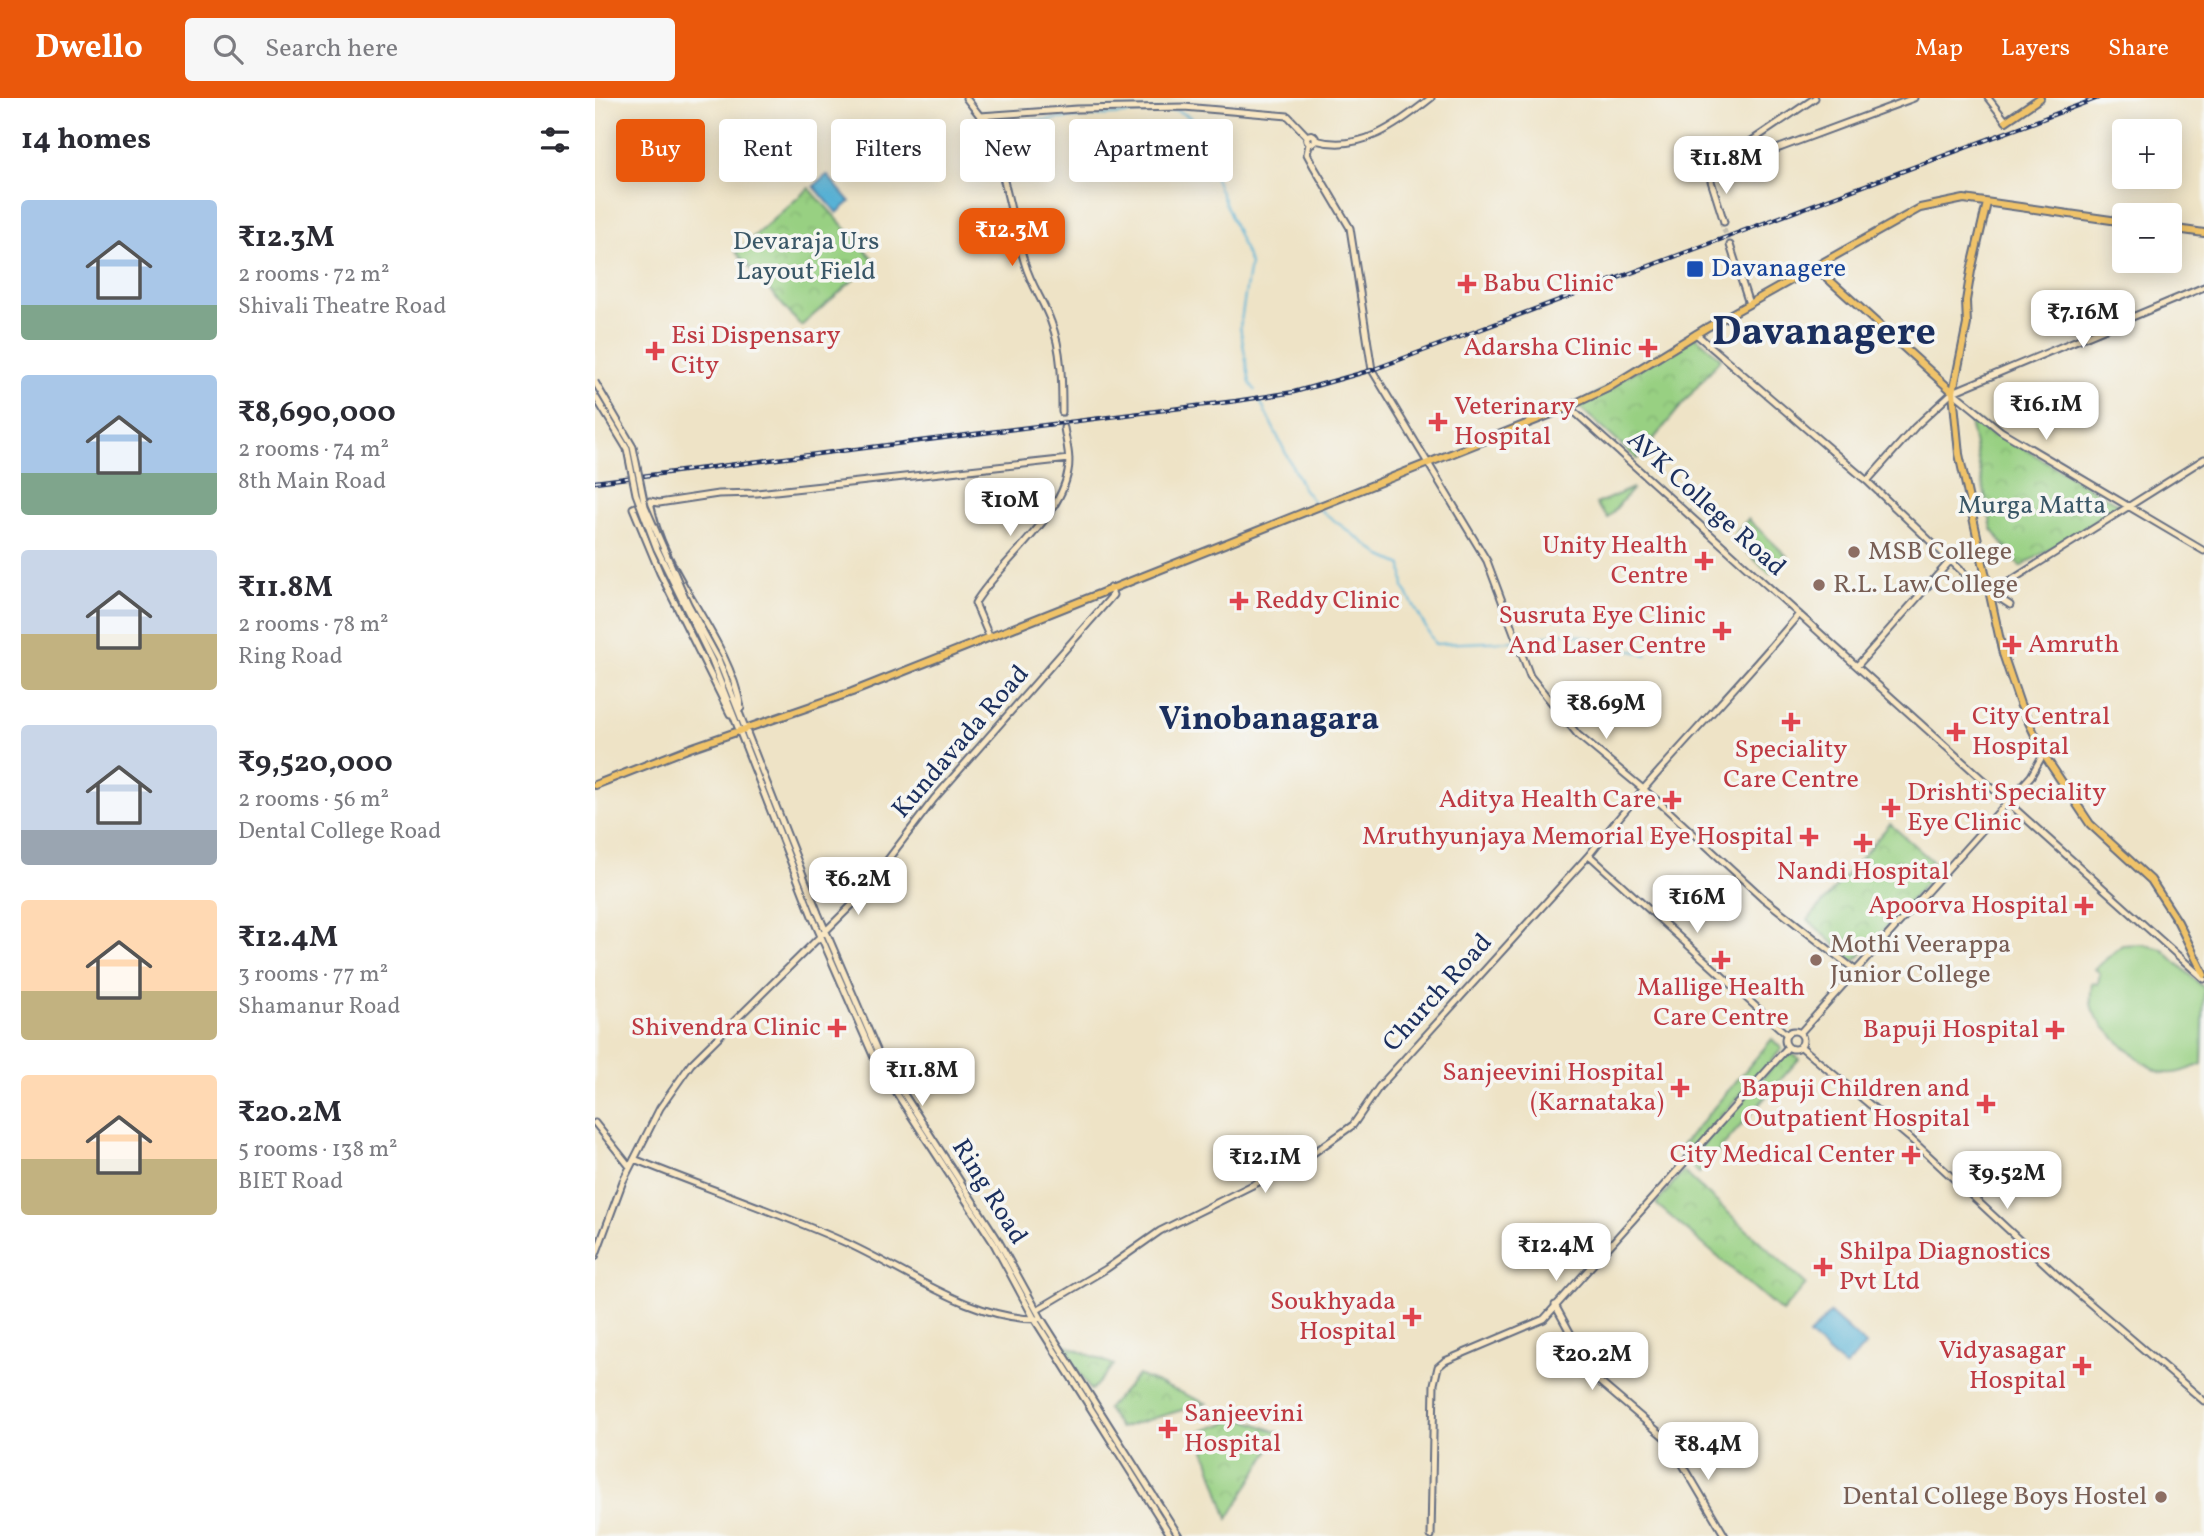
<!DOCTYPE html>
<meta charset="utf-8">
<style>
body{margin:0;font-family:Vollkorn,serif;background:#f7f7f7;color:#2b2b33;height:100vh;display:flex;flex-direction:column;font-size:26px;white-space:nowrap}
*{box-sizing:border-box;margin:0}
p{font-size:23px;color:#7c7c81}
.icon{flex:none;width:38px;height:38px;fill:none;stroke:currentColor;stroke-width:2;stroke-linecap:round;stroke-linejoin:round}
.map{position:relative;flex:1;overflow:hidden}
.panel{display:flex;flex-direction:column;background:#fff;width:595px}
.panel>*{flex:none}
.banner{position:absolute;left:21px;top:21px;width:665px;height:63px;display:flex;gap:14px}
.buttons{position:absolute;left:1517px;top:21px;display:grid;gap:14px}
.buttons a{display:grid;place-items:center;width:70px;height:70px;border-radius:7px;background:#fff;box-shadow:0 4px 18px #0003;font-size:35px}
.price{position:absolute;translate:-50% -60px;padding:0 16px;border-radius:14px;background:#fff;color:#222;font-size:23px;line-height:46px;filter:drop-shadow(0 2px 4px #0008)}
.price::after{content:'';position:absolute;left:50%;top:42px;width:21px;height:16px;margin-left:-10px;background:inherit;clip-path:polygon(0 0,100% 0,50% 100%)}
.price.selected{background:#ea580c;color:#fff}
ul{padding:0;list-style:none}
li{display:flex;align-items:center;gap:21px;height:175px;padding:0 21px}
li span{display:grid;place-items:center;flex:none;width:196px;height:140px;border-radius:7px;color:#555}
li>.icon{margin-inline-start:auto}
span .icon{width:84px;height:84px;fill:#fffc;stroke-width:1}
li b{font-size:30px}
h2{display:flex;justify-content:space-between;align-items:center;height:84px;padding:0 21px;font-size:30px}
.chip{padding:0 24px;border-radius:7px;background:#fff;box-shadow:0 4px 18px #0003;font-size:24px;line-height:63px}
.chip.selected{background:#ea580c;color:#fff}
header{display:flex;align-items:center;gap:42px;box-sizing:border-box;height:98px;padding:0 35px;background:#ea580c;color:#fff}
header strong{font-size:33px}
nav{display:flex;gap:38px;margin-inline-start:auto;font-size:24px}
.search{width:490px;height:63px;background:#f7f7f7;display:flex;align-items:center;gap:18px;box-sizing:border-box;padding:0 24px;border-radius:7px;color:#7c7c81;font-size:26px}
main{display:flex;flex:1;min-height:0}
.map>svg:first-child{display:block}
.park{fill:url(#park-crowns);stroke:#5a8070;stroke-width:2}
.pitch{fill:#98d082;stroke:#5a8070;stroke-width:2}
.water{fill:#59b2d6;stroke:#3a709a;stroke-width:2}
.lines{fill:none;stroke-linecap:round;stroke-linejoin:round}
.stream{stroke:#59b2d6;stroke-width:2}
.secondary-tunnel{stroke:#c4bfb1;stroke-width:5;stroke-dasharray:5 2.5;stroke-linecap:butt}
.secondary-casing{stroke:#656e82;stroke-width:9}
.primary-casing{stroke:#656e82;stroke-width:10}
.secondary{stroke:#f9e7c3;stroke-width:5}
.primary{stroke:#f0c369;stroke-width:6}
.rail-casing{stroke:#1b2f5e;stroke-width:4.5}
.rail{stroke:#f6f6f2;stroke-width:2;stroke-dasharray:5;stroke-linecap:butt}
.secondary-bridge-casing{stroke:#656e82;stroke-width:9;stroke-linecap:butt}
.secondary-bridge{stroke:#f9e7c3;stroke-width:5}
.transit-dot{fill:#1a4fb4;stroke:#f6f6f2;stroke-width:2.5}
.health-dot{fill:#e0444e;stroke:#f6f6f2;stroke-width:2.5}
.education-dot{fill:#8d6e63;stroke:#f6f6f2;stroke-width:2.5}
.labels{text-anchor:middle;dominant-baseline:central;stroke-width:7;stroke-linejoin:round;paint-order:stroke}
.park-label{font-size:26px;fill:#3a5767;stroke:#f6f6f2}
.transit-label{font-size:26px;fill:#164399;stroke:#f6f6f2;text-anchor:start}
.health-label{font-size:26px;fill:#be3a42;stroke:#f6f6f2;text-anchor:end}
.street-label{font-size:26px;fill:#1b2f5e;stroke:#f6f6f2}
.education-label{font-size:26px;fill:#785e54;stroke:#f6f6f2;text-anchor:start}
.district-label{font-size:33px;font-weight:bold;fill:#1b2f5e;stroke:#f6f6f2}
.town-label{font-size:40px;font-weight:bold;fill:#1b2f5e;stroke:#f6f6f2}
</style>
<header>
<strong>Dwello</strong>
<div class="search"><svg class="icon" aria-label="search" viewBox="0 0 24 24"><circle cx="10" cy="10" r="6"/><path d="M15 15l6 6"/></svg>Search here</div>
<nav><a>Map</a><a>Layers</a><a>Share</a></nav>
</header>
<main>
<section class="panel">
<h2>14 homes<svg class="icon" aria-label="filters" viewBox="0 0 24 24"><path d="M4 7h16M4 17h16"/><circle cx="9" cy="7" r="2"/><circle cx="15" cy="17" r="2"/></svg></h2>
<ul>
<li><span style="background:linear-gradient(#a9c7e8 75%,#7fa58c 0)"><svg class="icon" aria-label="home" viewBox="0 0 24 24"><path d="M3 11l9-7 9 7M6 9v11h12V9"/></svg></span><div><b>₹12.3M</b><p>2 rooms · 72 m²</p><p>Shivali Theatre Road</p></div></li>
<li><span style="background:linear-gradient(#a9c7e8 70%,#7fa58c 0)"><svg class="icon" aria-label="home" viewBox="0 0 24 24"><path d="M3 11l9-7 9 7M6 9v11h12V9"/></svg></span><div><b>₹8,690,000</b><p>2 rooms · 74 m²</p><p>8th Main Road</p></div></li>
<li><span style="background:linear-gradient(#c9d6e8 60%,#c2b280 0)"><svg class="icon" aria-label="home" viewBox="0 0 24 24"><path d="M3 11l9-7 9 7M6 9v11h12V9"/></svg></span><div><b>₹11.8M</b><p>2 rooms · 78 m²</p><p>Ring Road</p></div></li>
<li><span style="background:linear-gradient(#c9d6e8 75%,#9aa5b1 0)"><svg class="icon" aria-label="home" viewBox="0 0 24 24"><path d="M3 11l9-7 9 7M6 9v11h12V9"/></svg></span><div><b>₹9,520,000</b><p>2 rooms · 56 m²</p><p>Dental College Road</p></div></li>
<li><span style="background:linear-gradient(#ffd9b3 65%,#c2b280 0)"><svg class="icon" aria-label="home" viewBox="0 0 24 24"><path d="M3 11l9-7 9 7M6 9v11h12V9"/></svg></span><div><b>₹12.4M</b><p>3 rooms · 77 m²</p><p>Shamanur Road</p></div></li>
<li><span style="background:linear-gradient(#ffd9b3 60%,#c2b280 0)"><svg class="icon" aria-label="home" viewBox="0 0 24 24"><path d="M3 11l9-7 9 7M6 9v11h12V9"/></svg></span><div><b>₹20.2M</b><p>5 rooms · 138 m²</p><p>BIET Road</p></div></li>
</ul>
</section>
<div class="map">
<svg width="1609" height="1438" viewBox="0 0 1609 1438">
<defs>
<pattern id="park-crowns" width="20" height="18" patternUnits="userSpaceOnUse" patternTransform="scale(1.75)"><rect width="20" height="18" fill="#98d082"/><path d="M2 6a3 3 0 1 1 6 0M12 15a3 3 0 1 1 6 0" fill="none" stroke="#82b373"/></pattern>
</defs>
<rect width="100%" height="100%" fill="#f6f6f2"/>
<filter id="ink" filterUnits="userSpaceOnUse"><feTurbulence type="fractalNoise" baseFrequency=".0143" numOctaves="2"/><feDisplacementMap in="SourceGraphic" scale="14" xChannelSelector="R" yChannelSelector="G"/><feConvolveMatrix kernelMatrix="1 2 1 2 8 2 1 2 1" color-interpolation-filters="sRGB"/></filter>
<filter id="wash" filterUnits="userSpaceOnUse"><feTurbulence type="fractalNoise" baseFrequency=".00686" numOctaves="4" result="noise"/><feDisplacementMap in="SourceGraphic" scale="28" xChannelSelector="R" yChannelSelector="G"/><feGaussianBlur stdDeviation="1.57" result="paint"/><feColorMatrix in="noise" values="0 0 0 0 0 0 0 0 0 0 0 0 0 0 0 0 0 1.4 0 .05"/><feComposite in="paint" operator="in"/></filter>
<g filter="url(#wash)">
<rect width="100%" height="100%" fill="#eee3c6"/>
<path class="park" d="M214,90L280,163L206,228L141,154Z
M1100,238L1126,260L1042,361L982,307Z
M1379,321L1526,408L1425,469L1397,431L1375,324Z
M1038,390L1013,420L1001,406Z
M1295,726L1345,770L1259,864L1213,822Z
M1177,941L1187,951L1089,1060L1082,1053Z
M1193,952L1204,961L1104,1075L1092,1064Z
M1088,1073L1211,1186L1187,1214L1061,1106Z
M465,1245L519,1267L496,1293Z
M543,1277L611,1305L525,1330L512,1311Z
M646,1320L685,1335L633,1421L604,1334Z"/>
<path class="pitch" d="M1153,421L1192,458L1175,476L1137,440Z
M1547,846L1567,851L1609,890L1607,966C1594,971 1579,978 1565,974C1548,967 1514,937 1503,921C1494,910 1495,898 1497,885L1503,886L1505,875L1500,871L1527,847Z"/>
<path class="water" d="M232,77L255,104L242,115L219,88Z
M1235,1215L1271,1247L1250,1269L1214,1237Z"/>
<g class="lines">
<path class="stream" d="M397,26L581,12L595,19L655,166L645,229L655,285L660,292
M665,303L708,390L721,407
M724,411L787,458L807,467L809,490L840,546L919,543
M925,542L972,534L1052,557"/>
</g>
</g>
<g filter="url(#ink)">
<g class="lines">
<path class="secondary-tunnel" d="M1126,124L1135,147
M467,314L469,330"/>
<g class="secondary-casing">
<path id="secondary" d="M371,0L385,18L482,11L589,9L693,18L712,38
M1393,0L1411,23
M385,18C408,57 416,122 430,166C436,187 449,204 456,224C467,252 467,284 467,314
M711.5 41a4.5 4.5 0 1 1 9 0a4.5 4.5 0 1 1-9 0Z
M720,42C765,55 802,27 836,0
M714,46L712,56L719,69L755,130L777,272L892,463L935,578L983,637L1065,705L1168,800L1260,872
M1118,69L1220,0
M1116,71L1144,65L1319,0
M1116,71V83L1129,124
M1135,147L1154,206
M1101,236L1272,383L1375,481L1415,507
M1358,294L1406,333L1609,453
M974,309L1609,881
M1272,383L1320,329L1358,294L1609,189
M55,403C67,478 133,536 146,610
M1396,495L1609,361
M394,538L380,505C405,464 466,420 473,373C476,359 471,343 469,330
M123,561L223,815L285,959L403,1142L446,1220L584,1438
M117,563L217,818L280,962L398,1144L440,1222L576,1438
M1262,568L1355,463
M135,616L65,475L38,410L55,403L64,405L123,396L162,395L474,361
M994,757L1191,936
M1190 942a9 9 0 1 1 18 0a9 9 0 1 1-18 0Z
M1205,935L1436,678L1449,655
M1205,948L1317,1042L1464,1179L1609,1303
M0,1025L35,1069
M39,1061C108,1089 179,1113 247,1143C307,1169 375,1222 443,1221
M0,1159L28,1083L65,1010L96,966L262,802L339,701L518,497L515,490
M960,1207L1000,1280L1074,1343L1130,1438
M442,1212L511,1171L565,1133L710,1061L758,1027L784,989L994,757C1059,673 1136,598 1204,516
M836,1438L839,1286L843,1269L850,1263L949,1221L1193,949"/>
</g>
<g class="primary-casing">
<path id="primary" d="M1411,23L1445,0
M1392,105L1376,173L1371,203L1372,226L1358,294L1364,356L1408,556L1425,606L1451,660L1495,726L1556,782L1583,824L1609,877
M1575,130L1609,135
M1219,168L1358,294
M0,687L95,650L257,594L964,313L1013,290L1111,230L1325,110L1369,101L1530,124"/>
</g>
<use href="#secondary" class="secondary"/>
<use href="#primary" class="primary"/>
<g class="rail-casing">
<path id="rail" d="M0,384L641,303L699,294L777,272L1503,0"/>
</g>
<use href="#rail" class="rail"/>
<g class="secondary-bridge-casing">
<path id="secondary-bridge" d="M0,284L38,349L50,408L93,506L123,561
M0,298L32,351L41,396L62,451L117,563"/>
</g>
<use href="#secondary-bridge" class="secondary-bridge"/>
</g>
</g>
<rect class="transit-dot" x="1091" y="162" width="18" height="18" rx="3.5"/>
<g class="health-dot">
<path d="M868.5 175.5h7v7h7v7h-7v7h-7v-7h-7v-7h7z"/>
<path d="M1049.5 239.5h7v7h7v7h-7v7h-7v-7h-7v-7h7z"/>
<path d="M56.5 242.5h7v7h7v7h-7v7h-7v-7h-7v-7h7z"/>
<path d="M839.5 313.5h7v7h7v7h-7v7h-7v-7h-7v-7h7z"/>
<path d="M1105.5 452.5h7v7h7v7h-7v7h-7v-7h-7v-7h7z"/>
<path d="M640.5 492.5h7v7h7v7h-7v7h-7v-7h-7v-7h7z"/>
<path d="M1123.5 522.5h7v7h7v7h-7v7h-7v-7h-7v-7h7z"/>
<path d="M1413.5 536.5h7v7h7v7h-7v7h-7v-7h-7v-7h7z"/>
<path d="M1192.5 613.5h7v7h7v7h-7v7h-7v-7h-7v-7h7z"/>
<path d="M1357.5 623.5h7v7h7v7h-7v7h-7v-7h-7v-7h7z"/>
<path d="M1073.5 691.5h7v7h7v7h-7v7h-7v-7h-7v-7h7z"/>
<path d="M1292.5 699.5h7v7h7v7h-7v7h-7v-7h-7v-7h7z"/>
<path d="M1210.5 728.5h7v7h7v7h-7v7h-7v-7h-7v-7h7z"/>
<path d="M1264.5 734.5h7v7h7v7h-7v7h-7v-7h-7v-7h7z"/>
<path d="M1485.5 797.5h7v7h7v7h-7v7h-7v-7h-7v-7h7z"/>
<path d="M1122.5 851.5h7v7h7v7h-7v7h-7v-7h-7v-7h7z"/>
<path d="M238.5 919.5h7v7h7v7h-7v7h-7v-7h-7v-7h7z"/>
<path d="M1456.5 921.5h7v7h7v7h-7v7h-7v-7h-7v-7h7z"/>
<path d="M1081.5 979.5h7v7h7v7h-7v7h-7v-7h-7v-7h7z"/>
<path d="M1387.5 995.5h7v7h7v7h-7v7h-7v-7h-7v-7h7z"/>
<path d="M1312.5 1046.5h7v7h7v7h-7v7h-7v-7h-7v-7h7z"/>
<path d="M1224.5 1158.5h7v7h7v7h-7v7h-7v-7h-7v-7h7z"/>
<path d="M813.5 1208.5h7v7h7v7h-7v7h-7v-7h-7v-7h7z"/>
<path d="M1483.5 1257.5h7v7h7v7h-7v7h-7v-7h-7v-7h7z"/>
<path d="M569.5 1320.5h7v7h7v7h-7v7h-7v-7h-7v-7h7z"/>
</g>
<g class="education-dot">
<circle cx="1259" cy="454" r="7"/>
<circle cx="1224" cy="487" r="7"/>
<circle cx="1221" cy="862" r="7"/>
<circle cx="1566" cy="1399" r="7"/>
</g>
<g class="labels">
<g class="park-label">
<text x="211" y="144">Devaraja Urs<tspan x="211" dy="30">Layout Field</tspan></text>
<text x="1437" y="408">Murga Matta</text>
</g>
<g class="transit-label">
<text x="1116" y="171">Davanagere</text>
</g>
<g class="health-label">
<text x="888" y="186" text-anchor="start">Babu Clinic</text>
<text x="76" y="238" text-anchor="start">Esi Dispensary<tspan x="76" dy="30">City</tspan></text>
<text x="1037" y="250">Adarsha Clinic</text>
<text x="859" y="309" text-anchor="start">Veterinary<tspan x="859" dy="30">Hospital</tspan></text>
<text x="1093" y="448">Unity Health<tspan x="1093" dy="30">Centre</tspan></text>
<text x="660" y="503" text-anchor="start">Reddy Clinic</text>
<text x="1111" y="518">Susruta Eye Clinic<tspan x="1111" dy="30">And Laser Centre</tspan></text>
<text x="1433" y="547" text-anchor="start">Amruth</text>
<text x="1377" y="619" text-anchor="start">City Central<tspan x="1377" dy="30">Hospital</tspan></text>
<text x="1196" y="652" text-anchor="middle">Speciality<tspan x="1196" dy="30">Care Centre</tspan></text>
<text x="1312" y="695" text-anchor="start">Drishti Speciality<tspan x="1312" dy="30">Eye Clinic</tspan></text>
<text x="1061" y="702">Aditya Health Care</text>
<text x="1198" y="739">Mruthyunjaya Memorial Eye Hospital</text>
<text x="1268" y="774" text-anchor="middle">Nandi Hospital</text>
<text x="1473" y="808">Apoorva Hospital</text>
<text x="1126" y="890" text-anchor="middle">Mallige Health<tspan x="1126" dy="30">Care Centre</tspan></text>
<text x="226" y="930">Shivendra Clinic</text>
<text x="1444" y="932">Bapuji Hospital</text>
<text x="1069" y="975">Sanjeevini Hospital<tspan x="1069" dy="30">(Karnataka)</tspan></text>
<text x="1375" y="991">Bapuji Children and<tspan x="1375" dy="30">Outpatient Hospital</tspan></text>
<text x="1300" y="1057">City Medical Center</text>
<text x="1244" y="1154" text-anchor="start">Shilpa Diagnostics<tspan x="1244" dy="30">Pvt Ltd</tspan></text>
<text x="801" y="1204">Soukhyada<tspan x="801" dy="30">Hospital</tspan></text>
<text x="1471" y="1253">Vidyasagar<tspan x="1471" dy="30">Hospital</tspan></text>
<text x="589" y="1316" text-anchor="start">Sanjeevini<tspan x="589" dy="30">Hospital</tspan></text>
</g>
<g class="street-label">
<text transform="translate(1111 406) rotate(42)">AVK College Road</text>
<text transform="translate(366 644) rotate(-49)">Kundavada Road</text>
<text transform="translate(843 895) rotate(-48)">Church Road</text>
<text transform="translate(394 1094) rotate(58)">Ring Road</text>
</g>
<g class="education-label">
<text x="1273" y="454">MSB College</text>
<text x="1238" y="487">R.L. Law College</text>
<text x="1235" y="847">Mothi Veerappa<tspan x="1235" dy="30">Junior College</tspan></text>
<text x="1552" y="1399" text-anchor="end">Dental College Boys Hostel</text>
</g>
<g class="district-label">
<text x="674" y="623">Vinobanagara</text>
</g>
<g class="town-label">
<text x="1229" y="236">Davanagere</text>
</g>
</g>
</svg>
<div class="buttons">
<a>+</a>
<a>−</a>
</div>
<b class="price" style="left:1131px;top:98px">₹11.8M</b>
<b class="price selected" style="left:417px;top:170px">₹12.3M</b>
<b class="price" style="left:1488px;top:252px">₹7.16M</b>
<b class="price" style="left:1451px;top:344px">₹16.1M</b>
<b class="price" style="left:415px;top:440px">₹10M</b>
<b class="price" style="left:1011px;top:643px">₹8.69M</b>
<b class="price" style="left:263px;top:819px">₹6.2M</b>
<b class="price" style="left:1102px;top:837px">₹16M</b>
<b class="price" style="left:327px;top:1010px">₹11.8M</b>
<b class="price" style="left:670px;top:1097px">₹12.1M</b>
<b class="price" style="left:1412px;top:1113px">₹9.52M</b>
<b class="price" style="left:961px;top:1185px">₹12.4M</b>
<b class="price" style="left:997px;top:1294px">₹20.2M</b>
<b class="price" style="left:1113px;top:1384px">₹8.4M</b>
<div class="banner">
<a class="chip selected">Buy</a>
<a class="chip">Rent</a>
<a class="chip">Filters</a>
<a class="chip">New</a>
<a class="chip">Apartment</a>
</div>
</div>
</main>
